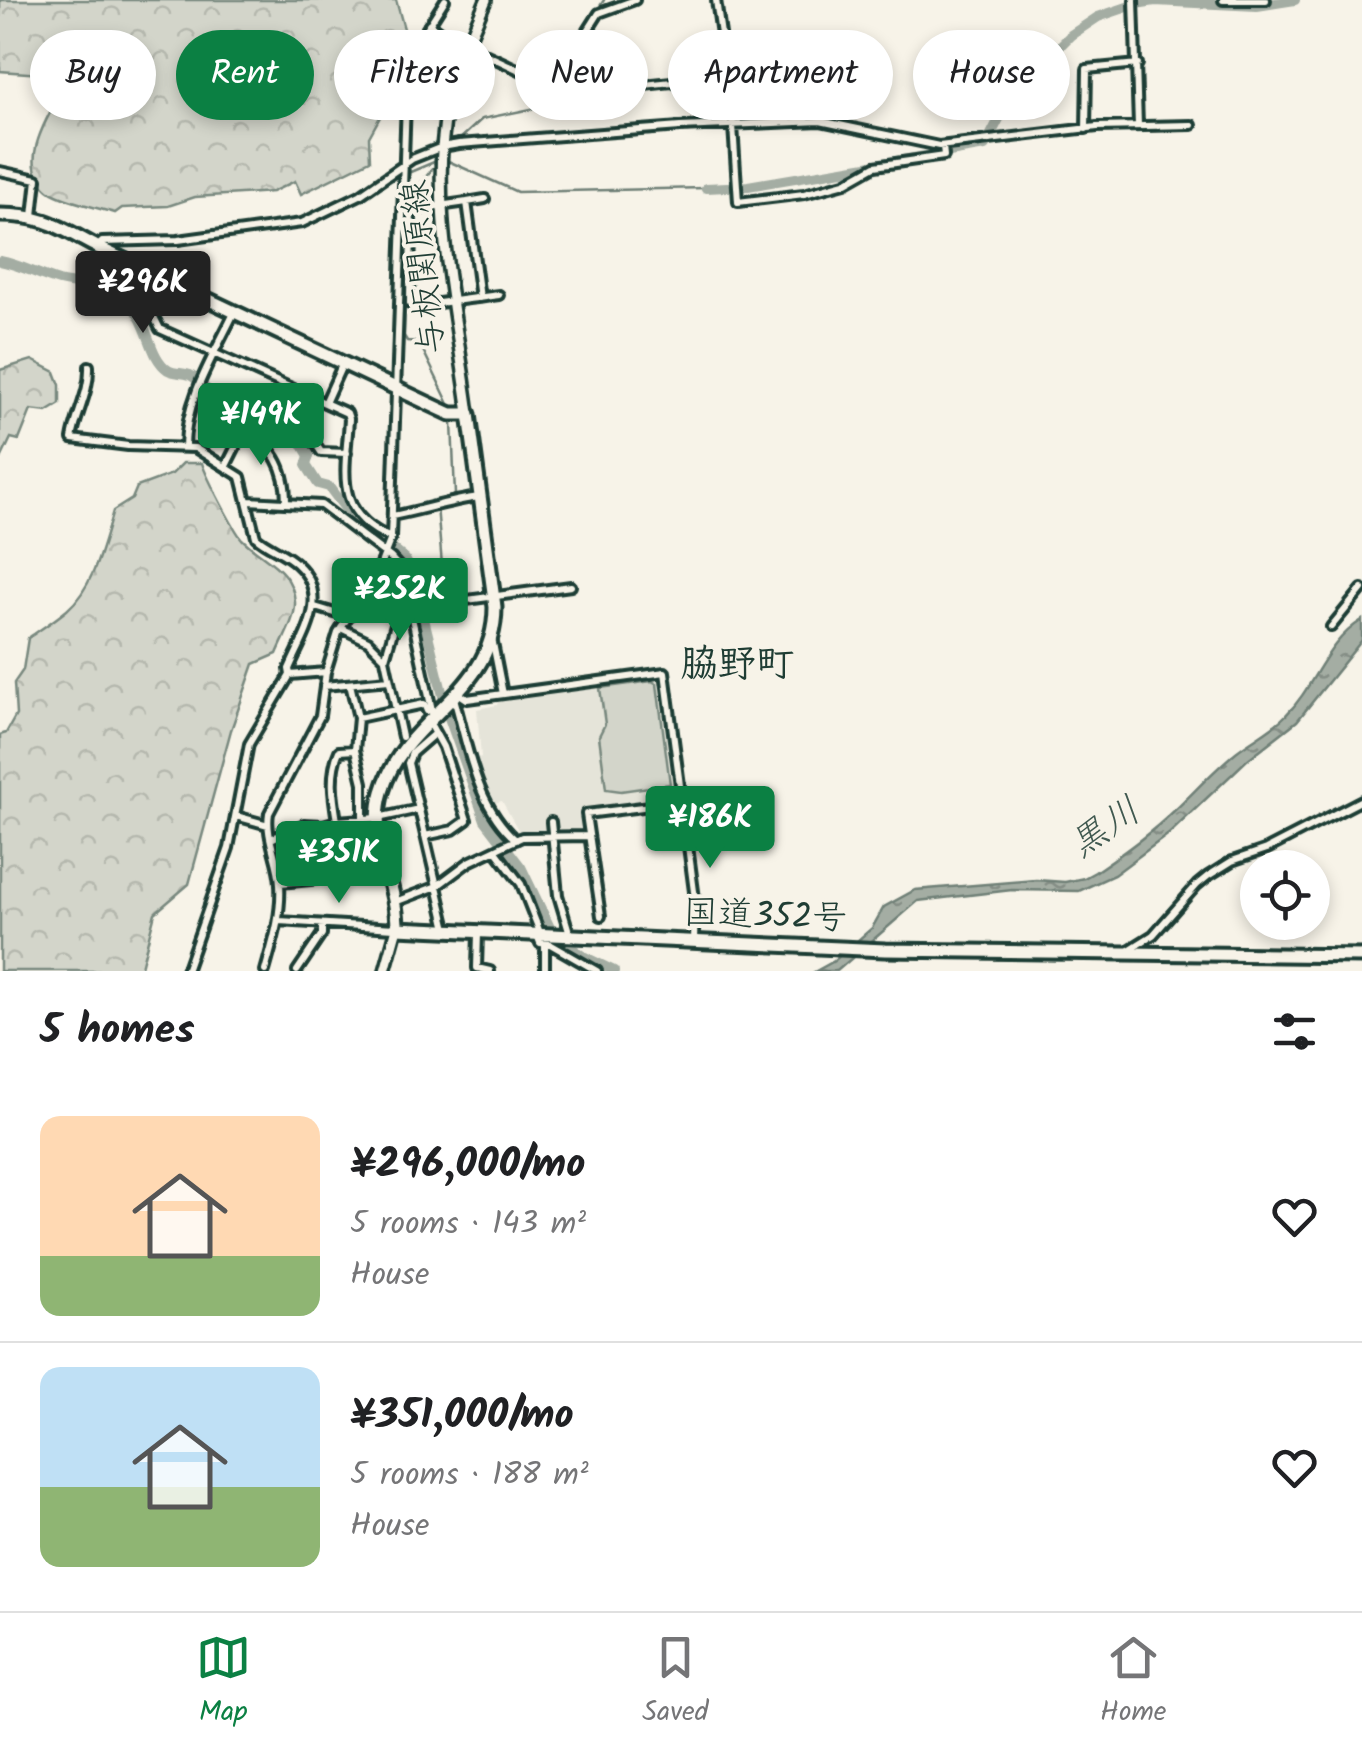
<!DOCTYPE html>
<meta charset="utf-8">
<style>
body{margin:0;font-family:Kalam,"Klee One",sans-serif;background:#f2f2f2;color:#202124;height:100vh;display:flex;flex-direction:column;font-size:38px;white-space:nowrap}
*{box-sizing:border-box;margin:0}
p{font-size:32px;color:#757577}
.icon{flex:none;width:55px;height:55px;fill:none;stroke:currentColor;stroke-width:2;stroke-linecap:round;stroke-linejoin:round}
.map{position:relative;height:971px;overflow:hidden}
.details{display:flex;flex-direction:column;background:#fff;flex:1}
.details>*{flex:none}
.hud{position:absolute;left:30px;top:30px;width:1302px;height:90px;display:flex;gap:20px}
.fabs{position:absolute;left:1240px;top:850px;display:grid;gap:20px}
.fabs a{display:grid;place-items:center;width:90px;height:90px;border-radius:50%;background:#fff;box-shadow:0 5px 15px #0003;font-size:50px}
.price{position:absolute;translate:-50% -85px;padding:0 22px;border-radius:10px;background:#0b8043;color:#fff;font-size:32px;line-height:65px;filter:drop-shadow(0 2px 5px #0008)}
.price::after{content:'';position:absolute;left:50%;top:60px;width:30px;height:22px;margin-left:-15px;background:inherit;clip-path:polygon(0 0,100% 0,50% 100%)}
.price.current{background:#222;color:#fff}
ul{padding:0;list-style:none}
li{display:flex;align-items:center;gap:30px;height:250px;padding:0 40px}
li+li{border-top:2px solid #e0e0e0}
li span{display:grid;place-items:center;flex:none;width:280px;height:200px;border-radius:20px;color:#555}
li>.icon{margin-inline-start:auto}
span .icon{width:120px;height:120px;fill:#fffc;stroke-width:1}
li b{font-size:42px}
h2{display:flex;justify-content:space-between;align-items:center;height:120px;padding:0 40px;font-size:42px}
.chip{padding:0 35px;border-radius:45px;background:#fff;box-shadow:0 5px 15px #0003;font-size:35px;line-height:90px}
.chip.current{background:#0b8043;color:#fff}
.dock{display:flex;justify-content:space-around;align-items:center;height:140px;border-top:2px solid #e0e0e0;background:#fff;font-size:28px;color:#757577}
.dock a{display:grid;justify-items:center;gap:5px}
.dock .current{color:#0b8043}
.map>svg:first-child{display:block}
.built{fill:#e5e4d9}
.grass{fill:#d3d5ca;stroke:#79897f;stroke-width:2.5}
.forest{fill:url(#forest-crowns);stroke:#79897f;stroke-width:2.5}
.water{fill:url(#water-ripples);stroke:#6f8077;stroke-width:2.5}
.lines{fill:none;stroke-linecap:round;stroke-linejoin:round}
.stream{stroke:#6f8077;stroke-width:2.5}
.river{stroke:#a4ada3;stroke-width:10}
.street-casing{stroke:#1f3d34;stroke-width:14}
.secondary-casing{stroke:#1f3d34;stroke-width:16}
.highway-casing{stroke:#1f3d34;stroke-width:19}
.street{stroke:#f7f3e8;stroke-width:6}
.secondary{stroke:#f7f3e8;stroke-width:9}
.highway{stroke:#f7f3e8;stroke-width:11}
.labels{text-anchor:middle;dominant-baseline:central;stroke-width:8;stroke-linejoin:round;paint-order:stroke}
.street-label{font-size:35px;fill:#1f3d34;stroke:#f7f3e8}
.neighbourhood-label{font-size:38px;font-weight:bold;fill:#1f3d34;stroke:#f7f3e8}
.water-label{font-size:38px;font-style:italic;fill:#405950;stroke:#f7f3e8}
</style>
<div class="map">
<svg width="1362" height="971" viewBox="0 0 1362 971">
<defs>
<pattern id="forest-crowns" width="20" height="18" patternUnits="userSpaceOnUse" patternTransform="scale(2.5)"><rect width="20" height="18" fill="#d3d5ca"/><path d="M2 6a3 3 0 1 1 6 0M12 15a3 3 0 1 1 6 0" fill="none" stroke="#b5b8ae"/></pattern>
<pattern id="water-ripples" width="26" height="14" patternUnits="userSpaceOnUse" patternTransform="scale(2.5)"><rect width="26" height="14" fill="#a4ada3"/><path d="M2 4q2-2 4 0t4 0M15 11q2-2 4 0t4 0" fill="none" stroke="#858e86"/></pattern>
</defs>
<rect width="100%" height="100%" fill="#f7f3e8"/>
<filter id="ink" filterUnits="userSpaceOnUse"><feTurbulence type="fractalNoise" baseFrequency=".01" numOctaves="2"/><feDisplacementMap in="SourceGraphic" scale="20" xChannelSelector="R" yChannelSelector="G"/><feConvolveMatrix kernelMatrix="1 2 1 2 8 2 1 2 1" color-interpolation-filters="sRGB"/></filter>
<g filter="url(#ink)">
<path class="built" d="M659,678L673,799L583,811L585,833L521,835L502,801L490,804L474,759L481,757L477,709L497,705L499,698Z"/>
<path class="grass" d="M652,681L657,684L670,784L621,791L606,789L599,736L605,724L600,688Z"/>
<path class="forest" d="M0,0H396L409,47L391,97L369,137L370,160L301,194L295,181L272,192L195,197L168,206L122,208L115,213C99,208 60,200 48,190C13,160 55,107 70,76L0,71Z
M32,360L55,372L60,385V404L47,412L31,410L19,440L11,438L0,461V370Z
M183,463H202C206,476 234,530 242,539C263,560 293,569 295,602C296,618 283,639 277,654L254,664L231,730L189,884L155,913L140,971H0V735L6,733L16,715L14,683L23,670L28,638C41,629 55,620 67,610C94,587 103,544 113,511L132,499L137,487L172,474Z"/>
<path class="water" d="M1362,620V640L1297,721L1247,760L1170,833L1114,875L1079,891L1012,890L918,901L837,971H816L834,961L872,928L884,907L915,890L1036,880L1065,882L1084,878L1095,872C1122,854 1151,833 1175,810C1195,791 1214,770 1236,752C1252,739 1272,730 1286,715C1316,685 1324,644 1362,620Z"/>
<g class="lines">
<path class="stream" d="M600,6L604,0
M458,141L482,119L536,108L551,90
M446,160L517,192L706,188
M433,168L408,199L404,336L407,341L419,342L450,406
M408,173L434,162
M148,244L183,243L306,226L400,176
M439,500L455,495L452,422
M437,506L442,565"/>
<path class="river" d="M706,188L748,186L985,146L1000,117L1050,56L1071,35L1098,17L1136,4L1155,1L1257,6L1295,0
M0,261C21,265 38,275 59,281C88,288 114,283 135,310C149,327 150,358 168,370C175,374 182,372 190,375C198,379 200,385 208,390C229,403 262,408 286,423L296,433L309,456L306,465L318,484L329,487L347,511L405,559L413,574L447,712L485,820L521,867L552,932L581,955L614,971"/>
<g class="street-casing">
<path id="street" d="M716,0L732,110L738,202L804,194L845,183L875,166L944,156L943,146
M1134,0L1138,126
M1223,0H1266
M429,24L444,35L569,93L672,82L732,110
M554,84L599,13L635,0
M1086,129L1087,69L1138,64
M0,171L37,179L33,216
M467,202L485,199
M98,246L102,242L178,240L302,223L360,195L412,159L442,147L459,144L680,127L820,121L939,146L1097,127L1192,125
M161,278L148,305L160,329L347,413L349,419C346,471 332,513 391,538
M480,298L467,202L411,210L410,304L416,306C444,302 471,299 499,295
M89,366C90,393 76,413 72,439L128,446L195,448L241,477L256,537C268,548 285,552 297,564C332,596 303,636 289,669L290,675
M306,395L298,417L321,452L347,453
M325,403L343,363
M185,447C185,400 214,355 234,313
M226,466L243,432C274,444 286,470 286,502
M248,501L321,505L391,558L400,568L404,581L433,715
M392,516C423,510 449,501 479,497
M429,605L571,586
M315,607L348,617
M1331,627L1362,589
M341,628L368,641L385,658
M492,638L503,694
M350,684L358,718L355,750L339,751C329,774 333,797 337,821L378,818L419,809
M324,686L389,680
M458,693L467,699L665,672L695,899L694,942
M454,698C468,746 476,806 516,840
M358,718L424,704L427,711
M435,733L412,753L408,763L447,929
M402,737L385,659L402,600L406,597
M355,750L363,783V819
M236,816L268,825
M551,822L558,895L570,935
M425,836L453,830L467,820L443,747L432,727
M271,839L304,824L323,825L337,821
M495,850L521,884L541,935
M280,883C316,880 351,876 385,868
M395,902L437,886L469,862L522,837L589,836
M601,916L586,814L683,802
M279,921L395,928
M478,933L477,968L490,971
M537,935L540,943L550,944L597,971
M1129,950L1153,935L1197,885L1208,876L1232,861L1267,849L1362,800
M186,971L229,848L249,744L290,675L326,672
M265,971C273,942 282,914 280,884C279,860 265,837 269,813L320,716L326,672L338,633L380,566L391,538L407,71L419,41L445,0
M297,971L322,934V924
M545,971V945"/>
</g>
<g class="secondary-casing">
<path id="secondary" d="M469,414C457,318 429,203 447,109C455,71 471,35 486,0
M385,971L397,928"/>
</g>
<g class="highway-casing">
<path id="highway" d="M0,215C44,215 59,227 97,247L440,409L451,414H469L495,607C495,695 404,715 382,792C368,839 397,881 397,928L885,950L1362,956"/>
</g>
<use href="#street" class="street"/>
<use href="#secondary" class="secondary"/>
<use href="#highway" class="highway"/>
</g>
</g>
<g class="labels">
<g class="street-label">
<text transform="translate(425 267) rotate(-96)">与板関原線</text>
<text transform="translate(765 917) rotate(2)">国道352号</text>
</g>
<g class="neighbourhood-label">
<text x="737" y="666">脇野町</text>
</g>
<g class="water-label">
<text transform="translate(1106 829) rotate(-34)">黒川</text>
</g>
</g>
</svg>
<div class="fabs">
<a><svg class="icon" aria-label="locate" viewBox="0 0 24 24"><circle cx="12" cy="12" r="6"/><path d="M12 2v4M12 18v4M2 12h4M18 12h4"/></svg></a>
</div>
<b class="price current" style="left:143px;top:336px">¥296K</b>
<b class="price" style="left:261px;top:468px">¥149K</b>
<b class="price" style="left:400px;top:643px">¥252K</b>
<b class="price" style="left:710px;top:871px">¥186K</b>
<b class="price" style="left:339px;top:906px">¥351K</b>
<div class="hud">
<a class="chip">Buy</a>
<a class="chip current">Rent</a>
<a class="chip">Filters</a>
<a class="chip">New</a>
<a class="chip">Apartment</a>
<a class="chip">House</a>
</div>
</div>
<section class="details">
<h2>5 homes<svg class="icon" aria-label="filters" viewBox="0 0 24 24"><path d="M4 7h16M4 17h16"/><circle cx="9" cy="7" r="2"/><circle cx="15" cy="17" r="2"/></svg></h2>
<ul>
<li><span style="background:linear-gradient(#ffd9b3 70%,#8fb573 0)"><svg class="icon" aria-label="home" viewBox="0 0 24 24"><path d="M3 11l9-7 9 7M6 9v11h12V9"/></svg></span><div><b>¥296,000/mo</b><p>5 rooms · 143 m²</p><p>House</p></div><svg class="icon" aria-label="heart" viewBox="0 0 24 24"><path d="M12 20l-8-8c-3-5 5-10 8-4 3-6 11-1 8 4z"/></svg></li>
<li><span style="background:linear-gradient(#bfe0f5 60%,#8fb573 0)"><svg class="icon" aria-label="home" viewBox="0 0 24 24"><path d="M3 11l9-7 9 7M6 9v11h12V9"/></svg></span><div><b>¥351,000/mo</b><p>5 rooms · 188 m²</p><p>House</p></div><svg class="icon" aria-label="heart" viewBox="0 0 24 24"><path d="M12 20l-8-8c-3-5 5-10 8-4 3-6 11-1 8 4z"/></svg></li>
</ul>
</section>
<nav class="dock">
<a class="current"><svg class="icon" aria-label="map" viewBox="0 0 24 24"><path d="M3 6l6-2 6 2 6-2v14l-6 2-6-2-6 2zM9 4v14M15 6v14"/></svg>Map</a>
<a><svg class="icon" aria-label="saved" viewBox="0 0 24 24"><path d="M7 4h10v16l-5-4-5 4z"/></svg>Saved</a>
<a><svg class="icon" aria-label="home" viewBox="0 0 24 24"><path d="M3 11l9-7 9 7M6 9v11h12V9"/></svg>Home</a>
</nav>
